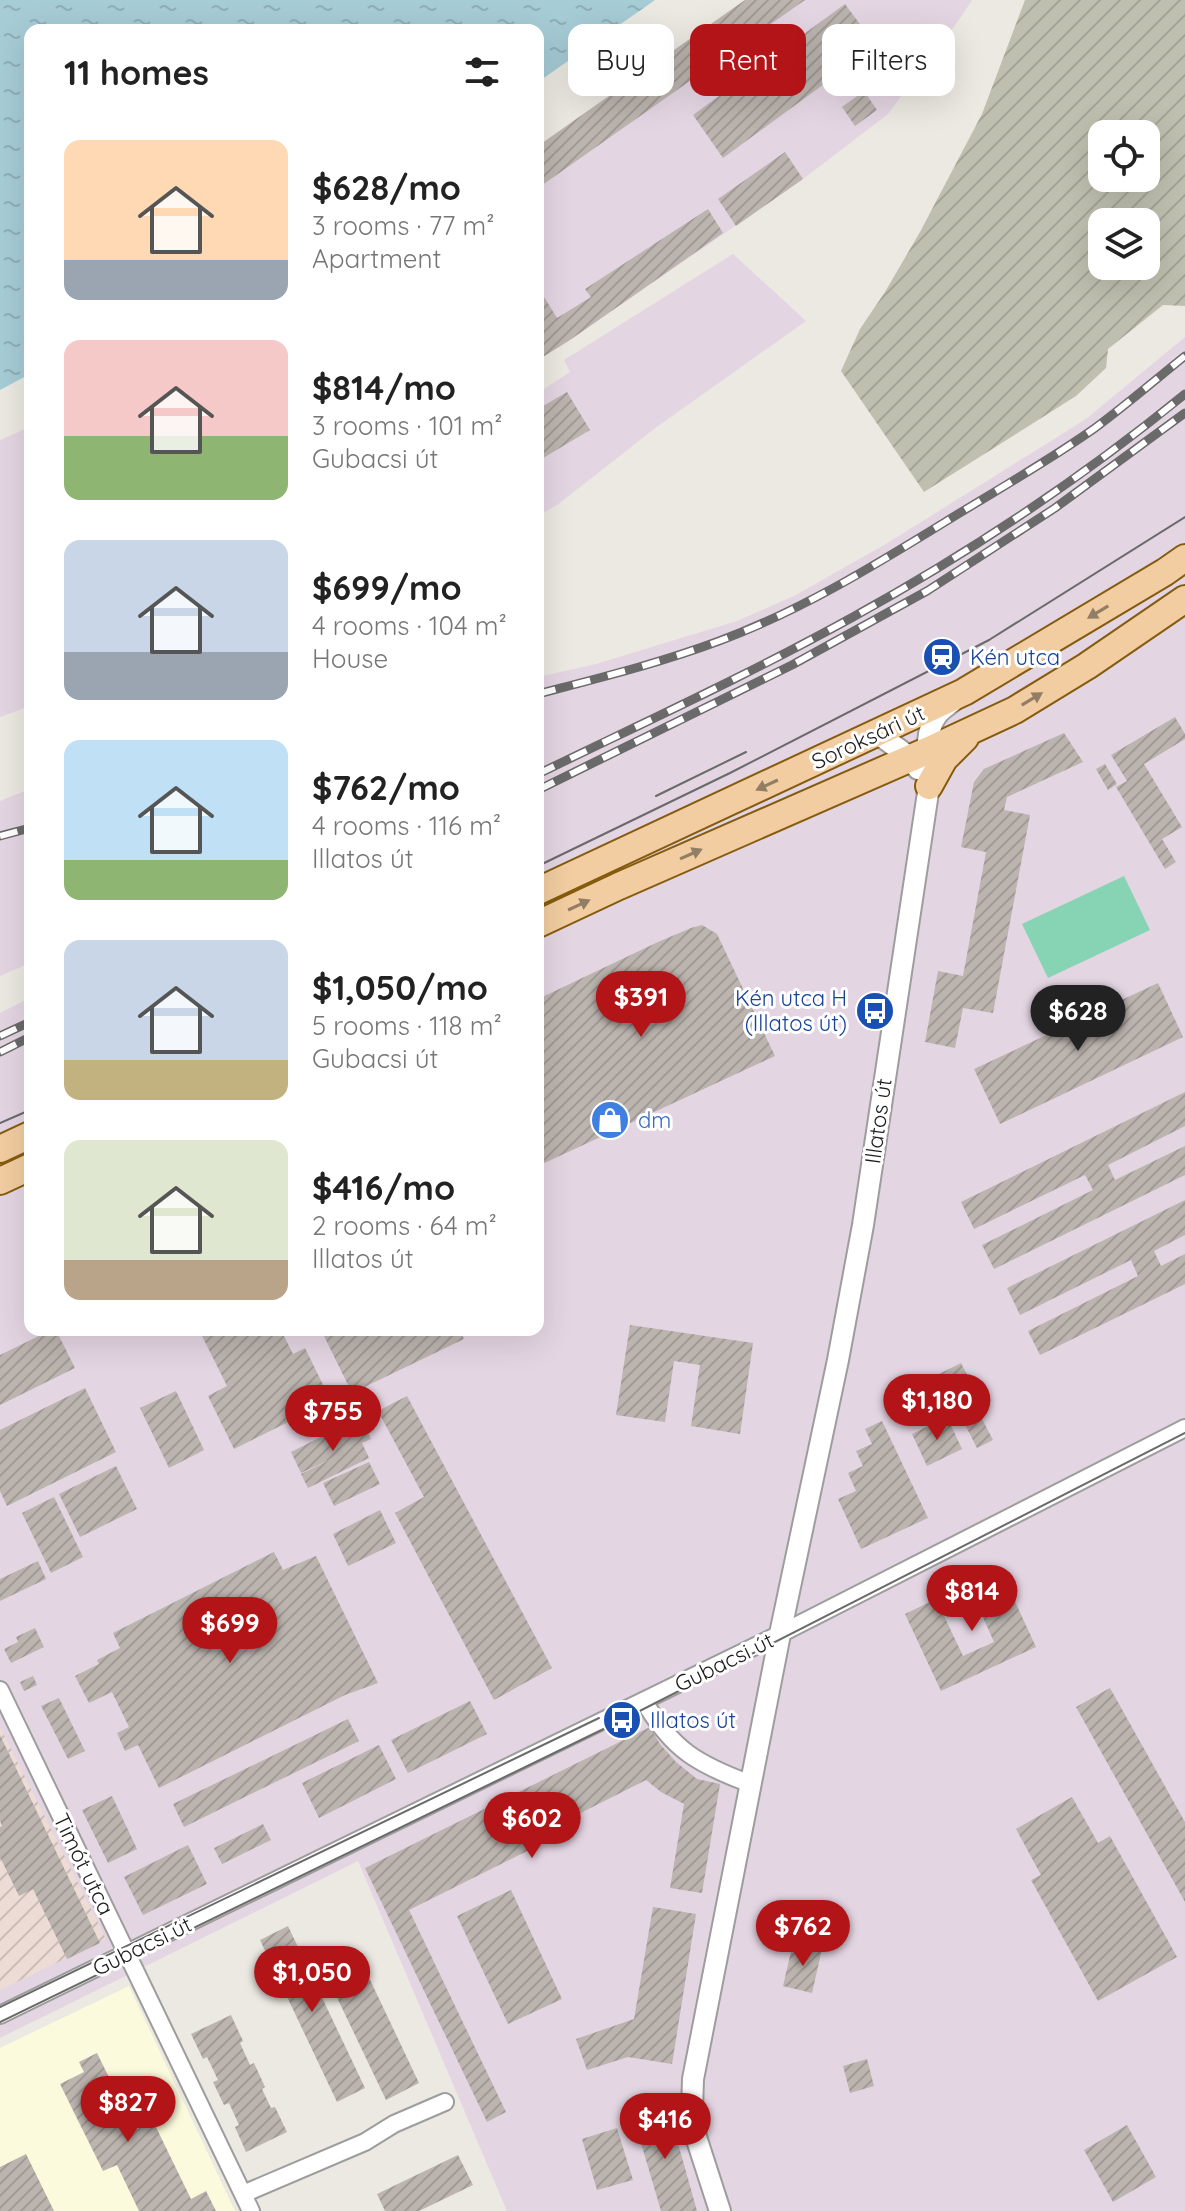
<!DOCTYPE html>
<meta charset="utf-8">
<style>
body{margin:0;font-family:Quicksand,sans-serif;background:#f6f6f6;color:#222;height:100vh;display:flex;flex-direction:column;font-size:30px;white-space:nowrap}
*{box-sizing:border-box;margin:0}
p{font-size:26px;color:#767676}
.icon{flex:none;width:44px;height:44px;fill:none;stroke:currentColor;stroke-width:2;stroke-linecap:round;stroke-linejoin:round}
.map{position:relative;flex:1;overflow:hidden}
.sheet{position:absolute;left:24px;top:24px;width:520px;height:1312px;display:flex;flex-direction:column;background:#fff;border-radius:16px;box-shadow:0 8px 32px #0002}
.sheet>*{flex:none}
.banner{position:absolute;left:568px;top:24px;width:496px;height:72px;display:flex;gap:16px}
.fabs{position:absolute;left:1088px;top:120px;display:grid;gap:16px}
.fabs a{display:grid;place-items:center;width:72px;height:72px;border-radius:16px;background:#fff;box-shadow:0 8px 32px #0002;font-size:40px}
.price{position:absolute;translate:-50% -68px;padding:0 18px;border-radius:28px;background:#b31417;color:#fff;font-size:26px;line-height:52px;filter:drop-shadow(0 2px 4px #0008)}
.price::after{content:'';position:absolute;left:50%;top:48px;width:24px;height:18px;margin-left:-12px;background:inherit;clip-path:polygon(0 0,100% 0,50% 100%)}
.price.active{background:#222;color:#fff}
ul{padding:0;list-style:none}
li{display:flex;align-items:center;gap:24px;height:200px;padding:0 40px}
li span{display:grid;place-items:center;flex:none;width:224px;height:160px;border-radius:16px;color:#555}
li>.icon{margin-inline-start:auto}
span .icon{width:96px;height:96px;fill:#fffc;stroke-width:1}
li b{font-size:34px}
h2{display:flex;justify-content:space-between;align-items:center;height:96px;padding:0 40px;font-size:34px}
.tag{padding:0 28px;border-radius:16px;background:#fff;box-shadow:0 8px 32px #0002;font-size:28px;line-height:72px}
.tag.active{background:#b31417;color:#fff}
.map>svg:first-child{display:block}
.industrial{fill:#e4d5e2}
.education{fill:#fbfadc}
.military{fill:url(#military-furrows)}
.construction{fill:url(#construction-furrows);fill-rule:evenodd}
.pitch{fill:#87d4b4}
.water{fill:url(#water-ripples)}
.building{fill:url(#building-hatch)}
.lines{fill:none;stroke-linecap:round;stroke-linejoin:round}
.minor-casing{stroke:#9d9d9d;stroke-width:20}
.tertiary-casing{stroke:#9d9d9d;stroke-width:24}
.primary-casing{stroke:#855b0e;stroke-width:30}
.minor{stroke:#fff;stroke-width:16}
.tertiary{stroke:#fff;stroke-width:20}
.primary{stroke:#f2cda1;stroke-width:26}
.tram{stroke:#6a6a6a;stroke-width:2}
.rail-casing{stroke:#6a6a6a;stroke-width:9}
.rail{stroke:#fff;stroke-width:6;stroke-dasharray:18;stroke-linecap:butt}
.oneway{fill:#927d65}
.labels{text-anchor:middle;dominant-baseline:central;stroke-width:6;stroke-linejoin:round;paint-order:stroke}
.transit-label{font-size:22px;fill:#164399;stroke:#fff;text-anchor:start}
.street-label{font-size:22px;fill:#1c1c1c;stroke:#fff}
.shop-label{font-size:22px;fill:#366cbe;stroke:#fff;text-anchor:start}
</style>
<div class="map">
<svg width="1185" height="2211" viewBox="0 0 1185 2211">
<defs>
<pattern id="military-furrows" width="10" height="10" patternUnits="userSpaceOnUse" patternTransform="scale(2)"><rect width="10" height="10" fill="#eddcd6"/><path d="M-1 1l2-2M0 10L10 0M9 11l2-2" fill="none" stroke="#cbbcb7"/></pattern>
<pattern id="construction-furrows" width="10" height="10" patternUnits="userSpaceOnUse" patternTransform="scale(2)"><rect width="10" height="10" fill="#bfbfaf"/><path d="M-1 1l2-2M0 10L10 0M9 11l2-2" fill="none" stroke="#a4a496"/></pattern>
<pattern id="water-ripples" width="26" height="14" patternUnits="userSpaceOnUse" patternTransform="scale(2)"><rect width="26" height="14" fill="#a6ccd6"/><path d="M2 4q2-2 4 0t4 0M15 11q2-2 4 0t4 0" fill="none" stroke="#8eafb7"/></pattern>
<pattern id="building-hatch" width="6" height="6" patternUnits="userSpaceOnUse" patternTransform="scale(2)"><rect width="6" height="6" fill="#bcb4af"/><path d="M-1 1l2-2M0 6l6-6M5 7l2-2" fill="none" stroke="#a19a96"/></pattern>
</defs>
<rect width="100%" height="100%" fill="#ece8e2"/>
<path class="industrial" d="M745,0H972L961,17L888,114L803,179L570,340L538,360V146Z
M733,254L806,321L658,426L557,505L538,516V393L570,372L564,360Z
M1185,337V2211H507L358,1861L0,2038V1013L30,998V1330H538V677L596,664L737,621L794,596L886,544L1086,419Z
M30,427V706L0,717V440Z
M30,789V963L0,976V801Z"/>
<path class="education" d="M129,1986L235,2211H0V2048Z"/>
<path class="military" d="M0,1727L106,1939L0,1990Z"/>
<path class="construction" d="M1025,0H1185V306L1163,305L1108,349L1106,368L1076,396L924,492L841,371L860,329L885,292L920,232L982,114ZM1102,134H1146V178H1102ZM1102,222H1146V266H1102Z"/>
<path class="pitch" d="M1124,876L1150,930L1048,978L1022,924Z"/>
<path class="water" d="M0,0H655L538,82V30H30V374L0,390Z"/>
<path class="building" d="M745,0H805L538,188V146Z
M845,4L876,46L723,158L693,115Z
M864,91L877,110L855,126L842,107Z
M785,152L803,179L736,226L718,199Z
M708,209L723,233L570,340L538,360V287L557,318L591,297L585,289Z
M567,392L590,430L538,461V409Z
M1175,717L1185,734V739L1144,764L1182,827L1162,839L1176,862L1165,869L1116,787L1127,781L1111,755Z
M1064,733L1083,762L1007,797L1004,810L1030,815L993,1013L963,1008L955,1048L925,1042L938,971L963,976L986,852L961,847L974,782L984,769Z
M1105,764L1117,784L1108,790L1096,769Z
M702,925L717,934L775,1056L538,1166V999L658,942L691,928Z
M1158,983L1183,1037L1000,1124L974,1069Z
M1185,1092V1126L1108,1165L1115,1180L1185,1146V1175L994,1269L982,1245L1093,1190L1085,1175L974,1229L961,1202Z
M1185,1200V1235L1154,1251L1161,1266L1185,1254V1284L1040,1355L1028,1331L1138,1276L1131,1260L1020,1315L1007,1288Z
M630,1325L753,1343L740,1434L691,1426L700,1365L674,1361L665,1422L616,1415Z
M51,1330H56L75,1368L0,1405V1355Z
M214,1330H281L293,1354L305,1348L331,1401L234,1449L208,1396L227,1386L202,1336Z
M321,1330H460L464,1339L352,1393Z
M961,1363L972,1384L966,1388L993,1440L977,1448L939,1374Z
M85,1388L116,1452L7,1506L0,1491V1430Z
M176,1391L204,1450L169,1468L140,1408Z
M407,1396L552,1668L494,1700L395,1513L424,1497L378,1411Z
M361,1417L371,1439L362,1443L369,1458L308,1488L301,1474L340,1455L301,1473L291,1452Z
M947,1417L962,1449L927,1466L912,1434Z
M882,1421L928,1518L861,1549L838,1499L856,1491L848,1473L863,1466L856,1451L872,1444L865,1429Z
M369,1462L380,1484L334,1506L323,1483Z
M116,1466L137,1509L80,1537L59,1494Z
M54,1497L83,1557L51,1573L22,1513Z
M380,1510L396,1543L348,1566L333,1534Z
M274,1552L283,1570L316,1556L378,1683L345,1695L159,1788L138,1745L125,1751L117,1733L129,1727L112,1692L89,1703L75,1676L99,1664L97,1660L120,1648L113,1633Z
M38,1561L46,1579L0,1601V1579Z
M1000,1569L1036,1647L941,1691L905,1614L936,1599L963,1656L994,1642L968,1584Z
M35,1628L44,1647L11,1663L4,1649L18,1642L16,1637Z
M33,1676L37,1685L24,1691L20,1682Z
M1110,1688L1185,1822V1902L1076,1707Z
M59,1698L85,1751L68,1759L41,1706Z
M470,1701L487,1734L408,1773L391,1740Z
M348,1719L359,1741L184,1827L173,1804Z
M650,1727L660,1744L676,1762L697,1779L720,1784L702,1893L670,1888L684,1804L661,1792L646,1780L535,1836L539,1845L409,1910L506,2112L487,2122L365,1868Z
M0,1735L100,1943L67,1959L33,1889L19,1896L0,1857V1827L2,1826L0,1821Z
M379,1745L396,1779L319,1818L302,1783Z
M112,1796L137,1849L108,1863L82,1810Z
M1072,1797L1098,1843L1110,1836L1177,1957L1098,2001L1031,1880L1041,1875L1016,1829Z
M263,1824L271,1840L222,1864L214,1848Z
M188,1845L207,1884L143,1915L124,1877Z
M511,1890L562,1999L508,2024L457,1916Z
M653,1907L696,1914L672,2064L628,2057L587,2070L576,2039L634,2019Z
M288,1926L365,2088L337,2102L260,1940Z
M793,1943L822,1949L812,1993L783,1986Z
M355,1948L419,2083L386,2100L321,1964Z
M231,2015L243,2041L240,2043L250,2065L254,2063L265,2087L262,2089L271,2108L275,2107L287,2132L246,2152L235,2127L239,2125L229,2103L224,2105L213,2082L218,2080L207,2057L203,2059L191,2034Z
M97,2053L135,2130L153,2121L191,2199L206,2191L216,2211H139L117,2165L103,2171L60,2084L84,2072L79,2062Z
M867,2059L874,2086L850,2093L843,2066Z
M667,2106L683,2161L697,2211H661L633,2116Z
M1127,2125L1156,2177L1113,2202L1084,2150Z
M617,2128L633,2180L597,2190L582,2139Z
M26,2154L54,2211H0V2167Z
M458,2155L473,2185L419,2211H385L377,2194Z"/>
<g class="lines">
<g class="minor-casing">
<path id="minor" d="M0,1690L251,2211
M644,1701C672,1750 699,1765 751,1784
M0,2015L780,1634L1185,1428
M243,2194L365,2142L394,2124L445,2102"/>
</g>
<g class="tertiary-casing">
<path id="tertiary" d="M878,734L911,758L918,769
M720,2211L696,2137L692,2110L693,2079L780,1634L838,1360L863,1225L929,786C928,765 923,733 937,715C940,710 947,706 952,702"/>
</g>
<g class="primary-casing">
<path id="primary" d="M929,786L944,759L965,738
M538,891L964,692L1165,572L1185,558
M538,924L619,886L927,751L1015,710L1087,666L1185,599
M0,1149L30,1135
M0,1181L30,1167"/>
</g>
<use href="#minor" class="minor"/>
<use href="#tertiary" class="tertiary"/>
<use href="#primary" class="primary"/>
<path class="tram" d="M656,796L746,752
M538,866L730,773L989,640L1185,517
M0,1123L30,1110
M0,2007L599,1718
M0,2022L622,1720L1185,1433"/>
<g class="rail-casing">
<path id="rail" d="M538,694C599,678 660,663 719,641C800,611 872,567 945,522C995,491 1047,462 1095,428C1126,405 1155,380 1185,356
M538,774C643,723 750,674 853,617C969,553 1082,478 1185,394
M538,790L792,665L927,591L1055,508L1185,413
M0,836L30,828
M0,1036L30,1022
M0,1052L30,1037"/>
</g>
<use href="#rail" class="rail"/>
</g>
<defs><path id="oneway-solid" d="M-6-.8H1V-3.2L6.5 0L1 3.2V.8H-6Z" transform="scale(2)"/></defs>
<g class="oneway">
<use href="#oneway-solid" transform="translate(1098 612) rotate(149)"/>
<use href="#oneway-solid" transform="translate(1032 699) rotate(-31)"/>
<use href="#oneway-solid" transform="translate(767 785) rotate(155)"/>
<use href="#oneway-solid" transform="translate(691 854) rotate(-24)"/>
<use href="#oneway-solid" transform="translate(579 905) rotate(-25)"/>
</g>
<defs>
<g id="station-disc" transform="scale(2)"><circle r="9.5" fill="#1a4fb4" stroke="#fff"/><path d="M-3-6H3Q5-6 5-4V2Q5 4 3 4L4.5 6H3L1.5 4h-3L-3 6H-4.5L-3 4Q-5 4-5 2V-4Q-5-6-3-6ZM-3.5-4v3h7v-3ZM-3.5 1v1.5H-2V1ZM2 1v1.5H3.5V1Z" fill="#fff"/></g>
<g id="bus-disc" transform="scale(2)"><circle r="9.5" fill="#1a4fb4" stroke="#fff"/><path d="M-5-6H5V4H4V6H2V4H-2V6H-4V4H-5ZM-3.5-4V0h7V-4ZM-3.5 1.2v1.5H-2V1.2ZM2 1.2v1.5H3.5V1.2Z" fill="#fff"/></g>
<g id="shop-disc" transform="scale(2)"><circle r="9.5" fill="#3f7fe0" stroke="#fff"/><path d="M-5-2.5h2.3a2.7 3.5 0 0 1 5.4 0H5L5.5 6h-11ZM-1.5-2.5h3a1.5 2.3 0 0 0-3 0Z" fill="#fff"/></g>
</defs>
<g fill-rule="evenodd">
<use href="#station-disc" x="942" y="657"/>
<use href="#bus-disc" x="875" y="1011"/>
<use href="#shop-disc" x="610" y="1120"/>
<use href="#bus-disc" x="622" y="1720"/>
</g>
<g class="labels">
<g class="transit-label">
<text x="970" y="657">Kén utca</text>
<text x="847" y="998" text-anchor="end">Kén utca H<tspan x="847" dy="25">(Illatos út)</tspan></text>
<text x="650" y="1720">Illatos út</text>
</g>
<g class="street-label">
<text transform="translate(868 737) rotate(-25)">Soroksári út</text>
<text transform="translate(878 1121) rotate(-82)">Illatos út</text>
<text transform="translate(724 1662) rotate(-26)">Gubacsi út</text>
<text transform="translate(84 1864) rotate(64)">Timót utca</text>
<text transform="translate(142 1946) rotate(-26)">Gubacsi út</text>
</g>
<g class="shop-label">
<text x="638" y="1120">dm</text>
</g>
</g>
</svg>
<div class="fabs">
<a><svg class="icon" aria-label="locate" viewBox="0 0 24 24"><circle cx="12" cy="12" r="6"/><path d="M12 2v4M12 18v4M2 12h4M18 12h4"/></svg></a>
<a><svg class="icon" aria-label="layers" viewBox="0 0 24 24"><path d="M12 4l9 5-9 5-9-5zM3 14l9 5 9-5"/></svg></a>
</div>
<b class="price" style="left:641px;top:1039px">$391</b>
<b class="price active" style="left:1078px;top:1053px">$628</b>
<b class="price" style="left:937px;top:1442px">$1,180</b>
<b class="price" style="left:333px;top:1453px">$755</b>
<b class="price" style="left:972px;top:1633px">$814</b>
<b class="price" style="left:230px;top:1665px">$699</b>
<b class="price" style="left:532px;top:1860px">$602</b>
<b class="price" style="left:803px;top:1968px">$762</b>
<b class="price" style="left:312px;top:2014px">$1,050</b>
<b class="price" style="left:128px;top:2144px">$827</b>
<b class="price" style="left:665px;top:2161px">$416</b>
<div class="banner">
<a class="tag">Buy</a>
<a class="tag active">Rent</a>
<a class="tag">Filters</a>
</div>
<section class="sheet">
<h2>11 homes<svg class="icon" aria-label="filters" viewBox="0 0 24 24"><path d="M4 7h16M4 17h16"/><circle cx="9" cy="7" r="2"/><circle cx="15" cy="17" r="2"/></svg></h2>
<ul>
<li><span style="background:linear-gradient(#ffd9b3 75%,#9aa5b1 0)"><svg class="icon" aria-label="home" viewBox="0 0 24 24"><path d="M3 11l9-7 9 7M6 9v11h12V9"/></svg></span><div><b>$628/mo</b><p>3 rooms · 77 m²</p><p>Apartment</p></div></li>
<li><span style="background:linear-gradient(#f6c9c9 60%,#8fb573 0)"><svg class="icon" aria-label="home" viewBox="0 0 24 24"><path d="M3 11l9-7 9 7M6 9v11h12V9"/></svg></span><div><b>$814/mo</b><p>3 rooms · 101 m²</p><p>Gubacsi út</p></div></li>
<li><span style="background:linear-gradient(#c9d6e8 70%,#9aa5b1 0)"><svg class="icon" aria-label="home" viewBox="0 0 24 24"><path d="M3 11l9-7 9 7M6 9v11h12V9"/></svg></span><div><b>$699/mo</b><p>4 rooms · 104 m²</p><p>House</p></div></li>
<li><span style="background:linear-gradient(#bfe0f5 75%,#8fb573 0)"><svg class="icon" aria-label="home" viewBox="0 0 24 24"><path d="M3 11l9-7 9 7M6 9v11h12V9"/></svg></span><div><b>$762/mo</b><p>4 rooms · 116 m²</p><p>Illatos út</p></div></li>
<li><span style="background:linear-gradient(#c9d6e8 75%,#c2b280 0)"><svg class="icon" aria-label="home" viewBox="0 0 24 24"><path d="M3 11l9-7 9 7M6 9v11h12V9"/></svg></span><div><b>$1,050/mo</b><p>5 rooms · 118 m²</p><p>Gubacsi út</p></div></li>
<li><span style="background:linear-gradient(#dfe7d0 75%,#b9a48a 0)"><svg class="icon" aria-label="home" viewBox="0 0 24 24"><path d="M3 11l9-7 9 7M6 9v11h12V9"/></svg></span><div><b>$416/mo</b><p>2 rooms · 64 m²</p><p>Illatos út</p></div></li>
</ul>
</section>
</div>
